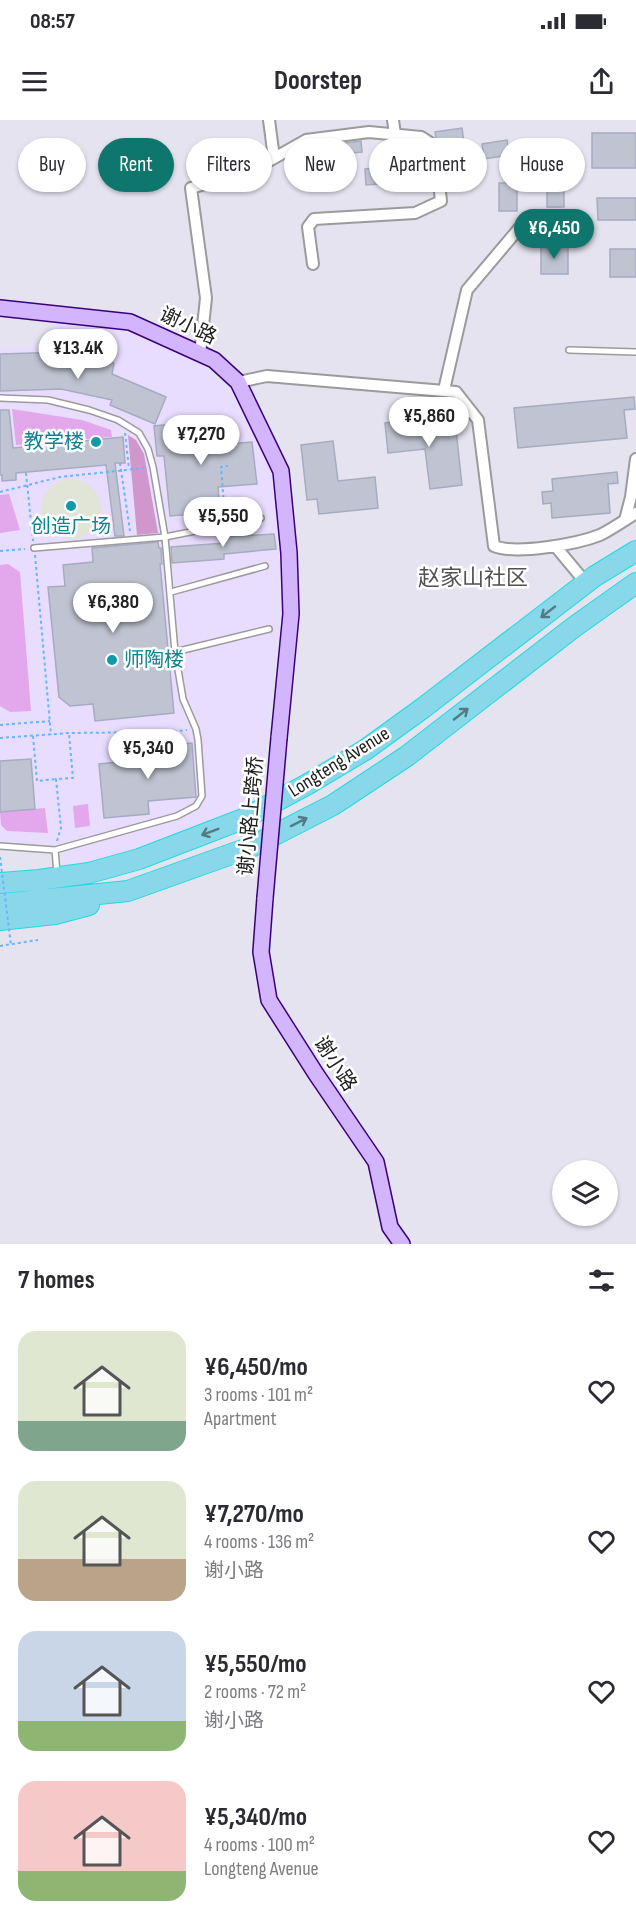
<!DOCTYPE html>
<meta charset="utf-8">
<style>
body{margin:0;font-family:"Sofia Sans Condensed","Noto Sans SC",sans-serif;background:#f2f2f3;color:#2b2b33;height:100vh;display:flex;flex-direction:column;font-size:22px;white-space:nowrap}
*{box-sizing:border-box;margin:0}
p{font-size:20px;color:#7c7c81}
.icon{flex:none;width:33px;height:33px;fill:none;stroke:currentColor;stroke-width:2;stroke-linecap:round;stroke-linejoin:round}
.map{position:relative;height:1124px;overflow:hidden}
.drawer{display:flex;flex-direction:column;background:#fff;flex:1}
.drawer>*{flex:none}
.hud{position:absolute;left:18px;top:18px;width:600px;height:54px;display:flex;gap:12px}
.buttons{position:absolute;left:552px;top:1040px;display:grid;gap:12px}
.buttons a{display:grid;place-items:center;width:66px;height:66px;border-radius:50%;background:#fff;box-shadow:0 2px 4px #0004;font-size:30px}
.price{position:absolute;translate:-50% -51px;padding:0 14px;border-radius:21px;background:#fff;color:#222;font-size:20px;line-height:39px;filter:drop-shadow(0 2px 3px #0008)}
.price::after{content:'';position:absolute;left:50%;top:36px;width:18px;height:14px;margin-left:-9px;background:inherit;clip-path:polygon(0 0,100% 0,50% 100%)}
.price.current{background:#0f766e;color:#fff}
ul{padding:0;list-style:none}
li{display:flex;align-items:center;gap:18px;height:150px;padding:0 18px}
li span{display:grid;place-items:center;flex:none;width:168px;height:120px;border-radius:18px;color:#555}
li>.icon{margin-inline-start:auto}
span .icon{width:72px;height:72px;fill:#fffc;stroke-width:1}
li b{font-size:26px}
h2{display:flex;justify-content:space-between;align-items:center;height:72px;padding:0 18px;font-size:26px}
.pill{padding:0 21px;border-radius:27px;background:#fff;box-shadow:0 2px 4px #0004;font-size:21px;line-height:54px}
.pill.current{background:#0f766e;color:#fff}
.status{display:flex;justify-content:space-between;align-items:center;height:42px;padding:0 30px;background:#fff;direction:ltr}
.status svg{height:16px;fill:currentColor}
header{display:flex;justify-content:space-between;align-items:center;height:78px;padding:0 18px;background:#fff;font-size:27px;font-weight:700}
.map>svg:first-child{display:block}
.education{fill:#e9ddff}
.grass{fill:#e3a7eb}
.forest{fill:#d097cc}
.plaza{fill:#e0e5d8}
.building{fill:#c0c4d2;stroke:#a5abc1;stroke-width:1.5}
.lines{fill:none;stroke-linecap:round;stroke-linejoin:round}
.lane-casing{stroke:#9b9b9b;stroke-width:8}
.street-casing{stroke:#9b9b9b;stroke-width:14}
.secondary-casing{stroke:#3a0179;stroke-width:18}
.highway-casing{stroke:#1edbe0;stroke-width:22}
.path{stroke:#65b6ff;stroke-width:2;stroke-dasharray:3 3;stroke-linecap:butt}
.lane{stroke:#fff;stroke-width:5}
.street{stroke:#fff;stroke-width:10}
.secondary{stroke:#d2b5fc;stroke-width:15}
.highway{stroke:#88d8ea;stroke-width:20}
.secondary-bridge-casing{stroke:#3a0179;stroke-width:18;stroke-linecap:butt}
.path-bridge{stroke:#65b6ff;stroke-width:2;stroke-dasharray:3 3;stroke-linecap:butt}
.secondary-bridge{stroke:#d2b5fc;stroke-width:15}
.oneway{stroke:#537b84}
.culture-dot{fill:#0f9aa8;stroke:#fff;stroke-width:2}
.labels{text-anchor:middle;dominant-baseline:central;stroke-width:5;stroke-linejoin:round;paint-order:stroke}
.street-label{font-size:20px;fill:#1e1e1e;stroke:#fff}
.culture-label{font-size:20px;fill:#0d838f;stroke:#fff;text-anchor:end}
.quarter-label{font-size:22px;fill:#515151;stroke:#fff}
</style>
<div class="status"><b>08:57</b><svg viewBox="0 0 49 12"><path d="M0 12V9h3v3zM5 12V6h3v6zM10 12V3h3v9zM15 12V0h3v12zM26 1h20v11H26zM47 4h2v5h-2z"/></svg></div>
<header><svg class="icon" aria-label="menu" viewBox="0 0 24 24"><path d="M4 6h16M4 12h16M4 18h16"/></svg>Doorstep<svg class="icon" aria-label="share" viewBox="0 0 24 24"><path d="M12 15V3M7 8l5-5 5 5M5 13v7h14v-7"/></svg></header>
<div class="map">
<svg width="636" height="1124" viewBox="0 0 636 1124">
<rect width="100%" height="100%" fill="#e4e3ef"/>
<path class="education" d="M53,202L123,209L200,244L230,270L273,354L279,428L281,495L258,688L198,713L65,752L63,724L55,725L0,723V228L51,226Z"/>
<path class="grass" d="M12,289L82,300L111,310L112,317L16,325Z
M9,374L20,410L0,413V375Z
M8,444L20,452L31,591L10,592L0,586V445Z
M88,684L90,706L75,708L73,686Z
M45,688L48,713L7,711L1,705L0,692Z"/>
<path class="forest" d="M128,315L136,320L144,334L158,413L137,415Z"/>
<path class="plaza" d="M41 389a30 30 0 1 1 60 0a30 30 0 1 1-60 0Z"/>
<path class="building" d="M462,8L464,22L442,25L436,18L435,12Z
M592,13H636V48H592Z
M507,20L509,35L484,39L482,24Z
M361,21L362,32L329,35L328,25Z
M514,41H554V58H514Z
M429,44L431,60L366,65L365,49Z
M547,61H564V87H547Z
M499,63H517V91H499Z
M597,78H636V100H598Z
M541,127H568V154H541Z
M610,129H636V157H610Z
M65,232L114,243L112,254L166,277L155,304L110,285L112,280L61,269L0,271V234Z
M634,277L635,289L624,290L627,318L518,328L514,288Z
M0,290H9L13,328L123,317L125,343H115L124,416H115L106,345L16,353V360L2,361V355H0Z
M444,296L446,311L456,310L462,365L430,369L425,329L388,333L385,303Z
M212,300L214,325L252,322L257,364L218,367L220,392L170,396L164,336H157L154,306Z
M333,321L338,361L375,357L378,388L319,394L317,379L307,380L301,325Z
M617,352L618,363L608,364L610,393L552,398L551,383L543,384L542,372L553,371L552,359Z
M274,414L276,429L224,434V439L172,443L171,427L225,423V417Z
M158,422L159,428H161L162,444H160L174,593L95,601L93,584L70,586L59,577L48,467L65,466L63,445L93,442L92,428Z
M192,623L196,677L148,681L149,694L104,698L99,644L148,639L147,627Z
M31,639L35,689L0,692V641Z"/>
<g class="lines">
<g class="lane-casing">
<path id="lane" d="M569,230L636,232
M0,278L48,280L89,290L118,300L139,313L148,329L153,347L165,417L175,532L183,579L196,609L198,620L202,676L196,686L177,696L55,730
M34,428L165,417L261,398
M171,472L265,446
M175,532L269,509
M0,726L55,730L57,753"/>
</g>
<g class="street-casing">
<path id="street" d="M269,0L274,38
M393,0L395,14
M200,234L206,178L191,68L255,49L306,20L369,12L421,17L435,26L441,81L415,93L314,99L308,107L313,144
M238,262L267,256L456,272L478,300L494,426C516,435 577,424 600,415C612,409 625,400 636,393
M444,270L467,170L521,106
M625,400L631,377L636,339
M556,427L586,463"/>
</g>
<g class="secondary-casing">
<path id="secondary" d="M0,188L130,202L214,240L238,262L281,351L289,433L291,494L279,618
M265,778L261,832L269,880L316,954L376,1042L390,1107L402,1124"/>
</g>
<g class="highway-casing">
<path id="highway" d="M0,763L39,760L89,753L139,739L243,699L308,664L365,630L423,588L595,456L636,431
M0,784L128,771L251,727L333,685L407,636L574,507L636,463
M0,800L55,794L89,785"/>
</g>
<path class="path" d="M125,313L129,349
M120,343L130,411
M26,353L33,421
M0,372L60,357L145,348
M225,396L221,347L228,346
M0,431L25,429
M35,435L51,615
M0,605L50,601
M121,612L123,642
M170,612L171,625
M33,616L37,661L56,659
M0,618L69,613L170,612L187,610
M57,721L61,708L56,659L73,658L69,614
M0,826L38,820"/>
<use href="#lane" class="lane"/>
<use href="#street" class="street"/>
<use href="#secondary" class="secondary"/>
<use href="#highway" class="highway"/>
<g class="secondary-bridge-casing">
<path id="secondary-bridge" d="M265,778L279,618"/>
</g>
<path class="path-bridge" d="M0,737L11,825"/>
<use href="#secondary-bridge" class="secondary-bridge"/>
</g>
<defs><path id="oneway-shaft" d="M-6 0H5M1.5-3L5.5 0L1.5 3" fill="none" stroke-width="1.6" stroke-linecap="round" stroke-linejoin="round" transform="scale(1.5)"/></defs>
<g class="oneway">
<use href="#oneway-shaft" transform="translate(548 492) rotate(142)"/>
<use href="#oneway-shaft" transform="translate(461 594) rotate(-38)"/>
<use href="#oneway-shaft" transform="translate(299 702) rotate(-27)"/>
<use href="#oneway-shaft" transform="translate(210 712) rotate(159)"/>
</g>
<g class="culture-dot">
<circle cx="96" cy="322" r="6"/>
<circle cx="71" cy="386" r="6"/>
<circle cx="112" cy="540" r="6"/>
</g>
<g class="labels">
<g class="street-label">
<text transform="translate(188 206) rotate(25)">谢小路</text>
<text transform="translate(339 642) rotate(-32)">Longteng Avenue</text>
<text transform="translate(251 696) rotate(-85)">谢小路上跨桥</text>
<text transform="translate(335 944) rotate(57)">谢小路</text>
</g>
<g class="culture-label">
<text x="84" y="322">教学楼</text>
<text x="71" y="407" text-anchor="middle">创造广场</text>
<text x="124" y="540" text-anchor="start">师陶楼</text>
</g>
<g class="quarter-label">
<text x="473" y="458">赵家山社区</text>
</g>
</g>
</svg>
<div class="buttons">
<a><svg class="icon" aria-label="layers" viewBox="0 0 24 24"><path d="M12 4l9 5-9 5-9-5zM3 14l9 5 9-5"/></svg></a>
</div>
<b class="price current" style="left:554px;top:140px">¥6,450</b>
<b class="price" style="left:78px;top:260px">¥13.4K</b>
<b class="price" style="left:429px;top:328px">¥5,860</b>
<b class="price" style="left:201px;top:346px">¥7,270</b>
<b class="price" style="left:223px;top:428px">¥5,550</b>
<b class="price" style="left:113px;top:514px">¥6,380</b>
<b class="price" style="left:148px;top:660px">¥5,340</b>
<div class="hud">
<a class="pill">Buy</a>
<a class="pill current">Rent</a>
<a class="pill">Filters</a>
<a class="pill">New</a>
<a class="pill">Apartment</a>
<a class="pill">House</a>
</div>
</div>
<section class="drawer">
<h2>7 homes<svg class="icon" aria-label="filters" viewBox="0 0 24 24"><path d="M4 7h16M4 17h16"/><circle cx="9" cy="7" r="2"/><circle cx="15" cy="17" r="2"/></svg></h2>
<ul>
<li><span style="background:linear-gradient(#dfe7d0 75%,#7fa58c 0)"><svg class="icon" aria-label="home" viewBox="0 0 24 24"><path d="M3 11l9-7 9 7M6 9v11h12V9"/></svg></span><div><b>¥6,450/mo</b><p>3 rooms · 101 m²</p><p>Apartment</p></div><svg class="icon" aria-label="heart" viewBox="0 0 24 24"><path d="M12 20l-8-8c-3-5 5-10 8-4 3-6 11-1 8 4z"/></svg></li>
<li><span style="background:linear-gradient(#dfe7d0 65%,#b9a48a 0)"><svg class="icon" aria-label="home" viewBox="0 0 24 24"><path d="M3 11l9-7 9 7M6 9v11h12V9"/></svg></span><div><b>¥7,270/mo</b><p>4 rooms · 136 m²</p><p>谢小路</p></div><svg class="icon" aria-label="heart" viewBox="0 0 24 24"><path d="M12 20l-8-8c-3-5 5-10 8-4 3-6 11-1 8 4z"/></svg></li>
<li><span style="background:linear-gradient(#c9d6e8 75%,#8fb573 0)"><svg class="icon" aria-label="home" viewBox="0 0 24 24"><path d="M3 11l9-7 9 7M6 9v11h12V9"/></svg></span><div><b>¥5,550/mo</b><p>2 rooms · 72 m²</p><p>谢小路</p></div><svg class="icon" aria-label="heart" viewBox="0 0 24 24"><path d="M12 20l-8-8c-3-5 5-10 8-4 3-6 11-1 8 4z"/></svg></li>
<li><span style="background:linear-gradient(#f6c9c9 75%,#8fb573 0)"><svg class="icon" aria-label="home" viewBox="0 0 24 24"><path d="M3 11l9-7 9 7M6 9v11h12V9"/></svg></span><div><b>¥5,340/mo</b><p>4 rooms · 100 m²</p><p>Longteng Avenue</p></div><svg class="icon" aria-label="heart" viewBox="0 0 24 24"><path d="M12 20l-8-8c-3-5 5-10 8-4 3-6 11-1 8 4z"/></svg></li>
</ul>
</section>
